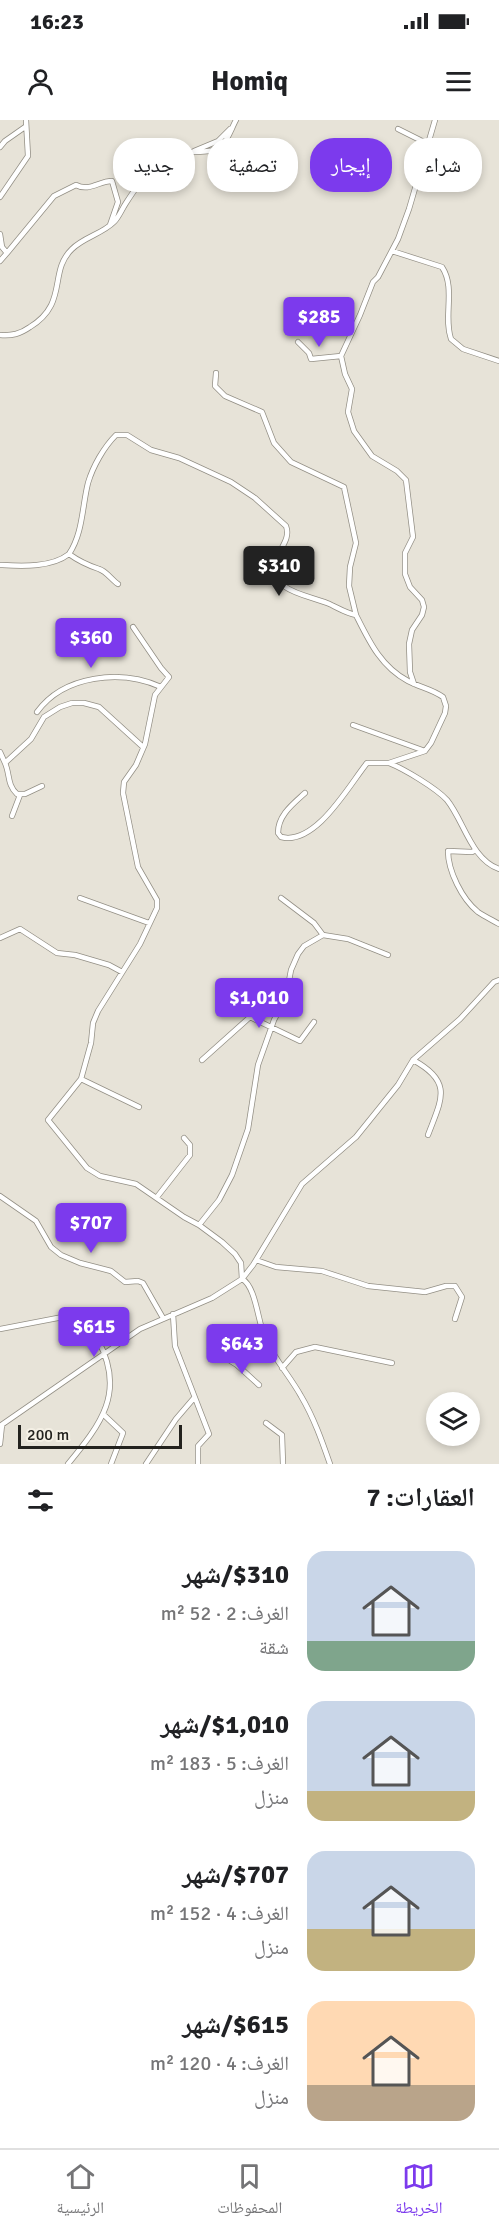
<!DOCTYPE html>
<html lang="ar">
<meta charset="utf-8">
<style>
body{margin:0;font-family:Signika,"Noto Naskh Arabic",sans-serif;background:#f6f6f6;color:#202124;direction:rtl;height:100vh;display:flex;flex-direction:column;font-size:22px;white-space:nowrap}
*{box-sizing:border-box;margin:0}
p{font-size:20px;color:#757577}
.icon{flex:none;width:33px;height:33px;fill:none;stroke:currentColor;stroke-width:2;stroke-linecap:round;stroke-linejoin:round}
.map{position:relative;height:1344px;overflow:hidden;direction:ltr}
.details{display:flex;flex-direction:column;background:#fff;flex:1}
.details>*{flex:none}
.banner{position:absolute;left:18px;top:18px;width:464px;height:54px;direction:rtl;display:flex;gap:12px}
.buttons{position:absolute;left:426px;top:1272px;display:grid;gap:12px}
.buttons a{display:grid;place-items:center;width:54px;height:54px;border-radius:50%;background:#fff;box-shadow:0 3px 9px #0003;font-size:30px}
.scale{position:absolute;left:18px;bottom:15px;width:164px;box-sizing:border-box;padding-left:6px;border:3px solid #23221e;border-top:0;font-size:16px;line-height:21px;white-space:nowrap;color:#23221e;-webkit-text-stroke:4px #f4f0e5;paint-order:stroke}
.price{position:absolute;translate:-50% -51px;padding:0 14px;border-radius:6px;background:#7c3aed;color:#fff;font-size:20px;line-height:39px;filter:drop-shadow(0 2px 3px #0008)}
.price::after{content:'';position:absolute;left:50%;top:36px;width:18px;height:14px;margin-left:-9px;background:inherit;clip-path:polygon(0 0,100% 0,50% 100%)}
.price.on{background:#222;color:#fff}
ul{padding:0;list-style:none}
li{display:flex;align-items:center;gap:18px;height:150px;padding:0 24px}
li span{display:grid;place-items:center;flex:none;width:168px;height:120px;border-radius:18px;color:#555}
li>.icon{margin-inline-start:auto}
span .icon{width:72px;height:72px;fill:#fffc;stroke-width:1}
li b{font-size:26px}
h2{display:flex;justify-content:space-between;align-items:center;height:72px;padding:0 24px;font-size:26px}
.chip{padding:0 21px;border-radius:24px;background:#fff;box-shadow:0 3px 9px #0003;font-size:21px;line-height:54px}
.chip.on{background:#7c3aed;color:#fff}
.status{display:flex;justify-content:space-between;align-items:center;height:42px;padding:0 30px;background:#fff;direction:ltr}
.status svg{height:16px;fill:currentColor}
header{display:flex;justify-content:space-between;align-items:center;height:78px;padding:0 24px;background:#fff;font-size:27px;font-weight:800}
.tabs{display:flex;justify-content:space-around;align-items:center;height:84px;border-top:2px solid #e0e0e0;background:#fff;font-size:16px;color:#757577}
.tabs a{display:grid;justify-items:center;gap:3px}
.tabs .on{color:#7c3aed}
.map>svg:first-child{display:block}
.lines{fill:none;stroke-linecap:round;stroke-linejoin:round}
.street-casing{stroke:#938f85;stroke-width:6}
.street{stroke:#fff;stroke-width:4.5}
</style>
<div class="status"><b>16:23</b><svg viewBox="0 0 49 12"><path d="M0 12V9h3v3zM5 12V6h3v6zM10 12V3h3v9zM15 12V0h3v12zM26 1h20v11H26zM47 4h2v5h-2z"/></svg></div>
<header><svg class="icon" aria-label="menu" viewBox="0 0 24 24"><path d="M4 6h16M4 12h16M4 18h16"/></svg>Homiq<svg class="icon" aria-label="person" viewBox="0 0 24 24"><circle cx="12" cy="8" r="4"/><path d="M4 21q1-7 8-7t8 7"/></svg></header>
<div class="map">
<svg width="499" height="1344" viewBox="0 0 499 1344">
<rect width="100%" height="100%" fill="#e7e3d8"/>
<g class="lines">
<g class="street-casing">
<path id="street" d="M398,9L428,24
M0,27L5,21L25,7
M194,31L218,21L230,9
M0,77L28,36L26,0
M0,114L2,127L7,133L0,141
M392,131L442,147C456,168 443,197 451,219L463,229L499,241
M7,133L54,76L76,65C89,72 99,61 112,61L118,82L110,105
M0,215C12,216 20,214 30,207C69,183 48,152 72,129C84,117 102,114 114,102C119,97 122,89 126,83C135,69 145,54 159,44C169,37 181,33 193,32C201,31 213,33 220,27C228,21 231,9 236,0
M298,222L309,233L311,239L341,236
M216,253L215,266L225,276L262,292L274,323L291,342L344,367L356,423L350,447L349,466L356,495
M69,434C80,442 87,445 99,449C106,451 112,460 118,464
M0,445C21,446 51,448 69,434C83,413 82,387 88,363C93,346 104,327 116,315H127L151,330L179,338L231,362L255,378L286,406C291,419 279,429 276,441C267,471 308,475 327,483C337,487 345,493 356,495C369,521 381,547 408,561C419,567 432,569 443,577L446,586L445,593L431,623L425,631L389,643C404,649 436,668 447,680C464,701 471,739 499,749
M133,507L161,548L169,557L155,575L145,624L136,645L124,662L123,673L138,747L157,780V788L140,824L98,891L93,903L91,923L81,959L48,1000L87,1048L100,1056L136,1064L184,1097L199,1105L222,1122L235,1134L241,1143L242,1159
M414,564L410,552L409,524L412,510L422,495L424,487L422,480L410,467L405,454V433L413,417L406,360L397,351L372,336L354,311L348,292L352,269L345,254L341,236L360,195L373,162L378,157L398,119L409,89L435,0
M37,592C64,555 121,549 161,567
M353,605L425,631
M0,632L5,643L31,619L44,597L60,587L72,583H84L99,587L143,627
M5,643C10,654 7,665 17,674H25L42,666
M305,673C293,684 278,695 278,713L281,717C316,726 349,665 367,643H389
M12,696L20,675
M476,730L472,732L448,731C448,751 462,779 478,792C484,796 492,800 499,804
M80,778L149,803
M281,778L314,803L323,815
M0,818L20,809L57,833L75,835L109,845L122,852
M202,940L250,897L300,921L314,902
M413,940C454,962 441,980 428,1015
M81,959L139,987
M0,1076L36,1101L51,1127L61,1135L80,1143L111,1151L125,1162L138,1161L143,1163L163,1198
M157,1077L190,1035V1025L184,1018
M199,1105L219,1080L232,1055L248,1009L258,945L274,900L286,877L291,850L298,834L304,826L323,815L348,819L388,835
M256,1140L276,1147L322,1151L368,1166L425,1172L446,1166H455L462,1177L455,1199
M242,1159C256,1166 258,1203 265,1218C274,1239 290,1256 301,1276C314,1298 322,1321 330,1344
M173,1194L175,1226L209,1314L198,1326V1344
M0,1209L68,1196C85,1198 90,1205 98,1220C126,1272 101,1304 68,1344
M210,1228L237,1245L264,1217
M237,1245L259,1265
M282,1248L296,1232L315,1227L392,1243
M104,1295L123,1313L111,1344
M266,1303L282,1315L283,1344
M0,1306L140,1209L212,1178L242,1159L253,1145L302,1064L356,1017L398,965L413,940L460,899L494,862L499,860
M0,1324L2,1305
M146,1344L176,1299L194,1278"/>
</g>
<use href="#street" class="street"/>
</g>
</svg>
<div class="buttons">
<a><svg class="icon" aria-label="layers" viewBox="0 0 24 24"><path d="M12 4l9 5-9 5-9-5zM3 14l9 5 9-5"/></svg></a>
</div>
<div class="scale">200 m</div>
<b class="price" style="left:319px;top:228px">$285</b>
<b class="price on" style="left:279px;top:477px">$310</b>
<b class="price" style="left:91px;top:549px">$360</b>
<b class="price" style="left:259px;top:909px">$1,010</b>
<b class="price" style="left:91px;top:1134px">$707</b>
<b class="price" style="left:94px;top:1238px">$615</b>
<b class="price" style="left:242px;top:1255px">$643</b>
<div class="banner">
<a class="chip">شراء</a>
<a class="chip on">إيجار</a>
<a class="chip">تصفية</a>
<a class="chip">جديد</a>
</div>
</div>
<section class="details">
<h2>العقارات: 7<svg class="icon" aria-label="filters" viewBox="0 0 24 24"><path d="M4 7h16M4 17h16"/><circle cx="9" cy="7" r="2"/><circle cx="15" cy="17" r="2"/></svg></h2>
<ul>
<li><span style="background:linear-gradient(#c9d6e8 75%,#7fa58c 0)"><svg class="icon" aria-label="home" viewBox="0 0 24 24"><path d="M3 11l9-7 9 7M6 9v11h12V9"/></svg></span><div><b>$310/شهر</b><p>الغرف: 2 · 52 m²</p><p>شقة</p></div></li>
<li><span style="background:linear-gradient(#c9d6e8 75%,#c2b280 0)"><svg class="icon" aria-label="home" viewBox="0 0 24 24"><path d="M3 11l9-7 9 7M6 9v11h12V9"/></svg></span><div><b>$1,010/شهر</b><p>الغرف: 5 · 183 m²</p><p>منزل</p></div></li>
<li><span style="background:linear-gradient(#c9d6e8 65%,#c2b280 0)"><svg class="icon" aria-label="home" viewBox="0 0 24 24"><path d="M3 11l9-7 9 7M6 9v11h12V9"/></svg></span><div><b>$707/شهر</b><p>الغرف: 4 · 152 m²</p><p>منزل</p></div></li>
<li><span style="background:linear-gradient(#ffd9b3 70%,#b9a48a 0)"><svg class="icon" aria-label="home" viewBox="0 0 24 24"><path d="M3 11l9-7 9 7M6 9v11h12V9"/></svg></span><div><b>$615/شهر</b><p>الغرف: 4 · 120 m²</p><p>منزل</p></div></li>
</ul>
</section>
<nav class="tabs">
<a class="on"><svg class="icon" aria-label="map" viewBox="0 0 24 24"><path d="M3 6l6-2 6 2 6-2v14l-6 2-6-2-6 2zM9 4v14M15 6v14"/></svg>الخريطة</a>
<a><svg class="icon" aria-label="saved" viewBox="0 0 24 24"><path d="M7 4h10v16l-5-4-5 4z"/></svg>المحفوظات</a>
<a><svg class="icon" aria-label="home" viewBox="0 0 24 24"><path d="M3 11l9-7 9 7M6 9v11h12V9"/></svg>الرئيسية</a>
</nav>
